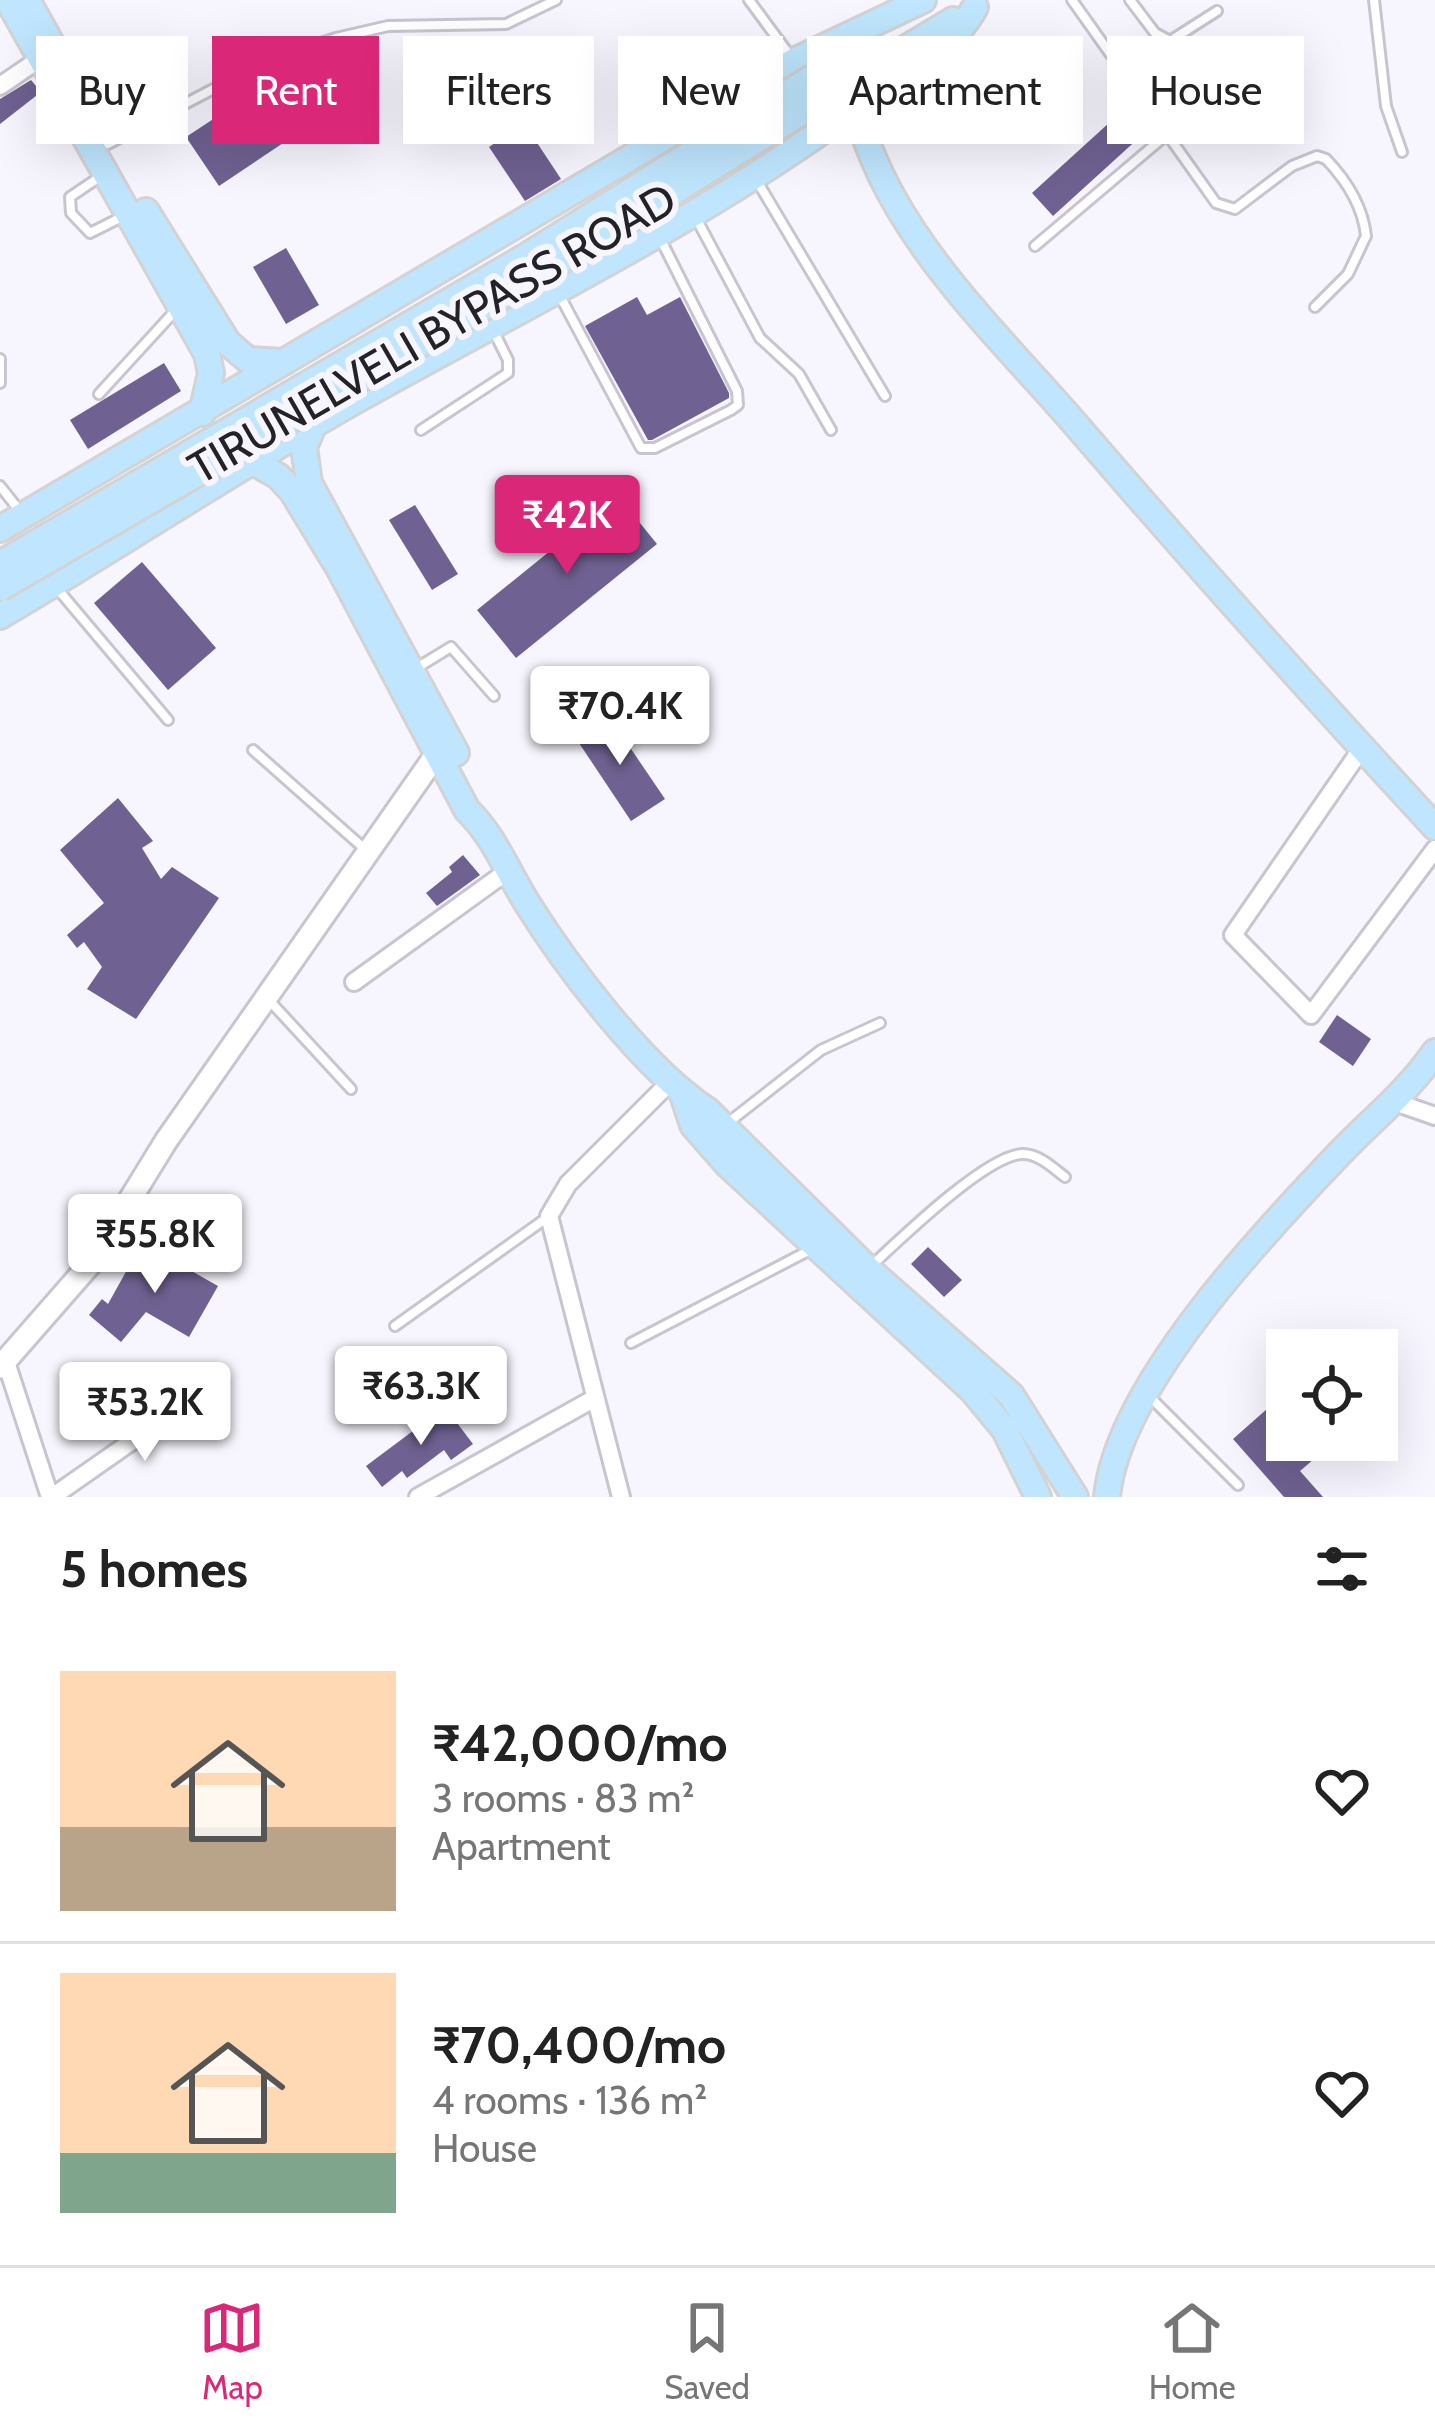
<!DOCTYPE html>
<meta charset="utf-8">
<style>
body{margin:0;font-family:Cabin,sans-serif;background:#f2f2f2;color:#222;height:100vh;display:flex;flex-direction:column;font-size:45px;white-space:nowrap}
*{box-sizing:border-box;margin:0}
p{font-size:39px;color:#767676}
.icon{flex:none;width:66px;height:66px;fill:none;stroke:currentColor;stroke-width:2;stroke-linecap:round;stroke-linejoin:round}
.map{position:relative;height:1497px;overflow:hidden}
.sheet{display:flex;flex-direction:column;background:#fff;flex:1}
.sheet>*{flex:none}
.guide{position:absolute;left:36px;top:36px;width:1365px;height:108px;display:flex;gap:24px}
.buttons{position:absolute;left:1266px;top:1329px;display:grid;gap:24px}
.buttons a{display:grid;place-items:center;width:132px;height:132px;border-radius:0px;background:#fff;box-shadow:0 12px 48px #0002;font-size:60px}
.price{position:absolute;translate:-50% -102px;padding:0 27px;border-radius:12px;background:#fff;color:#222;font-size:39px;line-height:78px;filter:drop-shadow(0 3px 6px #0008)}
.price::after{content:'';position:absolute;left:50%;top:72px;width:36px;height:27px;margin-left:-18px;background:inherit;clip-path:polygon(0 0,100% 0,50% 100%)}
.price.selected{background:#db2777;color:#fff}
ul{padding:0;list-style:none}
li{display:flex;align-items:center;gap:36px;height:300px;padding:0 60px}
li+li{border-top:3px solid #e0e0e0}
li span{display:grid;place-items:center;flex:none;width:336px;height:240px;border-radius:0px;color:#555}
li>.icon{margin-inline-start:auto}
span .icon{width:144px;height:144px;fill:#fffc;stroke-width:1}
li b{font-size:51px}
h2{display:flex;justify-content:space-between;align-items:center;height:144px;padding:0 60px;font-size:51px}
.tag{padding:0 42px;border-radius:0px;background:#fff;box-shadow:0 12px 48px #0002;font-size:42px;line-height:108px}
.tag.selected{background:#db2777;color:#fff}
.tab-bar{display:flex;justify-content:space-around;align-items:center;height:168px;border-top:3px solid #e0e0e0;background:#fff;font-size:33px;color:#767676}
.tab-bar a{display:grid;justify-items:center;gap:6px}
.tab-bar .selected{color:#db2777}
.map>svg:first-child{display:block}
.building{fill:#6f6191}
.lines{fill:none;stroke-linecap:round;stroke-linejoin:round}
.service-casing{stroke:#c8c5d1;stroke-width:14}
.minor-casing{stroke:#c8c5d1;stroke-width:22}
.tertiary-casing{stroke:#c8c5d1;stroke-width:27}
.primary-casing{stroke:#d3d3d4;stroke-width:30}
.service{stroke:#fff;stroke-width:8}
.minor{stroke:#fff;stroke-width:16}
.tertiary{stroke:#fff;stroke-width:21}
.primary{stroke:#bfe6fe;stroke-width:24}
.primary-bridge-casing{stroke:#d3d3d4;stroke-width:30;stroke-linecap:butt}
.primary-bridge{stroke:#bfe6fe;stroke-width:24}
.labels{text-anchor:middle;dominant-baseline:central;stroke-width:12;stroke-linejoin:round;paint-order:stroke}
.street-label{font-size:45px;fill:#232226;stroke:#f7f5fd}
</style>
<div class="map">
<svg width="1435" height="1497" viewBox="0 0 1435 1497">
<rect width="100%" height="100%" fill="#f7f5fd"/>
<path class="building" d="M311,55L343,103L219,186L186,137Z
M31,80L41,92L0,124V99Z
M1132,102L1152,126L1053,216L1032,193Z
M524,123L561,179L525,201L489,147Z
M286,248L319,305L286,324L253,267Z
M637,297L647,315L680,297L729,393V398L652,440H648L585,326Z
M164,363L181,391L88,449L70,420Z
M618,496L657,544L516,658L477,610Z
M415,505L458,574L432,590L389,520Z
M142,562L216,648L168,690L94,603Z
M608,715L665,799L631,821L575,737Z
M118,798L153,841L142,848L161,879L172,867L219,898L136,1019L87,989L102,967L84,942L77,948L67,935L104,903L60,850Z
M463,855L480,875L437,906L426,893L452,872L449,867Z
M1337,1015L1371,1039L1353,1066L1319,1042Z
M142,1243L218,1286L189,1337L146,1312L121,1342L89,1315L102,1299L108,1304Z
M928,1247L962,1280L944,1297L911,1264Z
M1276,1401L1287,1414V1440H1310L1321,1453L1300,1471L1323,1497H1284L1233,1439Z
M445,1407L473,1444L451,1460L444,1450L407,1478L402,1471L382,1487L366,1466Z"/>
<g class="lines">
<g class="service-casing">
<path id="service" d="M749,0L791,57
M1072,0L1216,203L1235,209L1292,166L1317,156L1326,159C1346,180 1363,207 1366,236L1348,274L1315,307
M1130,0L1155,33L1170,41L1217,11
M1374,0L1386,106L1402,152
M108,144L267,61L336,38L388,26L506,24L556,0
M104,174L70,197L71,213L90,233L122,217
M757,181L885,396
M696,218L760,338L799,374L831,430
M1035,246L1165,136
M560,296L641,448H655L731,410L738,405L737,391L661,240
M0,359V383
M99,394L175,311
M421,430L508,373V360L494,332
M0,486L19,510
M55,586L168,720
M415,669L451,647L494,696
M253,750L367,851
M267,998L351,1089
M729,1122L821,1050L880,1023
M869,1268C897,1242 987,1154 1023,1154C1039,1154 1053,1168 1065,1177
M395,1326L548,1217
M631,1343L810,1250
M1151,1398L1238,1485"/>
</g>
<g class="minor-casing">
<path id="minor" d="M0,86L41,58
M1362,748L1233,935L1311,1015L1435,849
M354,982L509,870
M1395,1102L1435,1116
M6,1362L50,1497
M52,1497L208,1388
M418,1497L595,1398
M621,1497L549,1216L568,1184L670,1082"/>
</g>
<g class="tertiary-casing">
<path id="tertiary" d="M0,1367L91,1263L166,1141L438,752"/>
</g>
<g class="primary-casing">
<path id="primary" d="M8,0L207,354L211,373L202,413
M27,0L61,61
M975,7C952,51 895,79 856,107C887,233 995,331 1077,426C1194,562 1313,695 1435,827
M858,77L953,20
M146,211L228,343L248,360L284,362
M314,424L304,447L309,483L456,753
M253,462L278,476L292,491L339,568L467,810C494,836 507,871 527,903C567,967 645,1070 707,1110L868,1269L1011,1395L1075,1497
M0,529L794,61L923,0
M0,616C121,545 237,467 360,398C526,305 702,220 856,107
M683,1095L693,1125L728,1165L973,1391L1005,1430L1038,1497
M1107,1497C1117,1387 1266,1230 1341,1152C1374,1118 1408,1091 1435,1052"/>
</g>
<use href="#service" class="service"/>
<use href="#minor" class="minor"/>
<use href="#tertiary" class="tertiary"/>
<use href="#primary" class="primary"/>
<g class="primary-bridge-casing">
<path id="primary-bridge" d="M0,564L525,257L855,51
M0,588L534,278L858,77"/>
</g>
<use href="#primary-bridge" class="primary-bridge"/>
</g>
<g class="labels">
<g class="street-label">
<text transform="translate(432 333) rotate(-30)">TIRUNELVELI BYPASS ROAD</text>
</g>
</g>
</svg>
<div class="buttons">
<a><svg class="icon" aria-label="locate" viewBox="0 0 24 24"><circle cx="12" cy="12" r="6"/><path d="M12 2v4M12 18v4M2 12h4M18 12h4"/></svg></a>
</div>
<b class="price selected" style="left:567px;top:577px">₹42K</b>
<b class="price" style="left:620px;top:768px">₹70.4K</b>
<b class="price" style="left:155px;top:1296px">₹55.8K</b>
<b class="price" style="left:421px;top:1448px">₹63.3K</b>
<b class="price" style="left:145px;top:1464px">₹53.2K</b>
<div class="guide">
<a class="tag">Buy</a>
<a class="tag selected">Rent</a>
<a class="tag">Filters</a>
<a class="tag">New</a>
<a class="tag">Apartment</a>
<a class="tag">House</a>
</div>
</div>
<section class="sheet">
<h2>5 homes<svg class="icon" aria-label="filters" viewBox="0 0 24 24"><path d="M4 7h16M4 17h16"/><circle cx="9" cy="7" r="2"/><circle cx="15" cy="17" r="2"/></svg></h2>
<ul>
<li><span style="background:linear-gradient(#ffd9b3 65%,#b9a48a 0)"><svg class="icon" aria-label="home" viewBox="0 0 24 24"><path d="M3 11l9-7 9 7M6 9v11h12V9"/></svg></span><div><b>₹42,000/mo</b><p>3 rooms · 83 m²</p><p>Apartment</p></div><svg class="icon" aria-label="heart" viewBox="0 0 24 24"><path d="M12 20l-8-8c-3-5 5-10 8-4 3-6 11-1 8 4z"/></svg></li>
<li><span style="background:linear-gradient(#ffd9b3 75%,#7fa58c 0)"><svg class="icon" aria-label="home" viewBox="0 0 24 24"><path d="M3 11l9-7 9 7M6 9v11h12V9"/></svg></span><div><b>₹70,400/mo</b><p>4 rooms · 136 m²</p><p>House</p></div><svg class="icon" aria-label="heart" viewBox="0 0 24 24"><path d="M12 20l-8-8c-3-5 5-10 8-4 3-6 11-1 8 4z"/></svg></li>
</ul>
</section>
<nav class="tab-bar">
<a class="selected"><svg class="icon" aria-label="map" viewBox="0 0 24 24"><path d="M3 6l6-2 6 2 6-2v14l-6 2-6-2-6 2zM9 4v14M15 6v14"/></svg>Map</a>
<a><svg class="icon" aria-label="saved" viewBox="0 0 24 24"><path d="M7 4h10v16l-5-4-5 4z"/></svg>Saved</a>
<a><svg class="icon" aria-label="home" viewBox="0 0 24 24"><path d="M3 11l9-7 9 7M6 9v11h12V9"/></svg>Home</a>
</nav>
